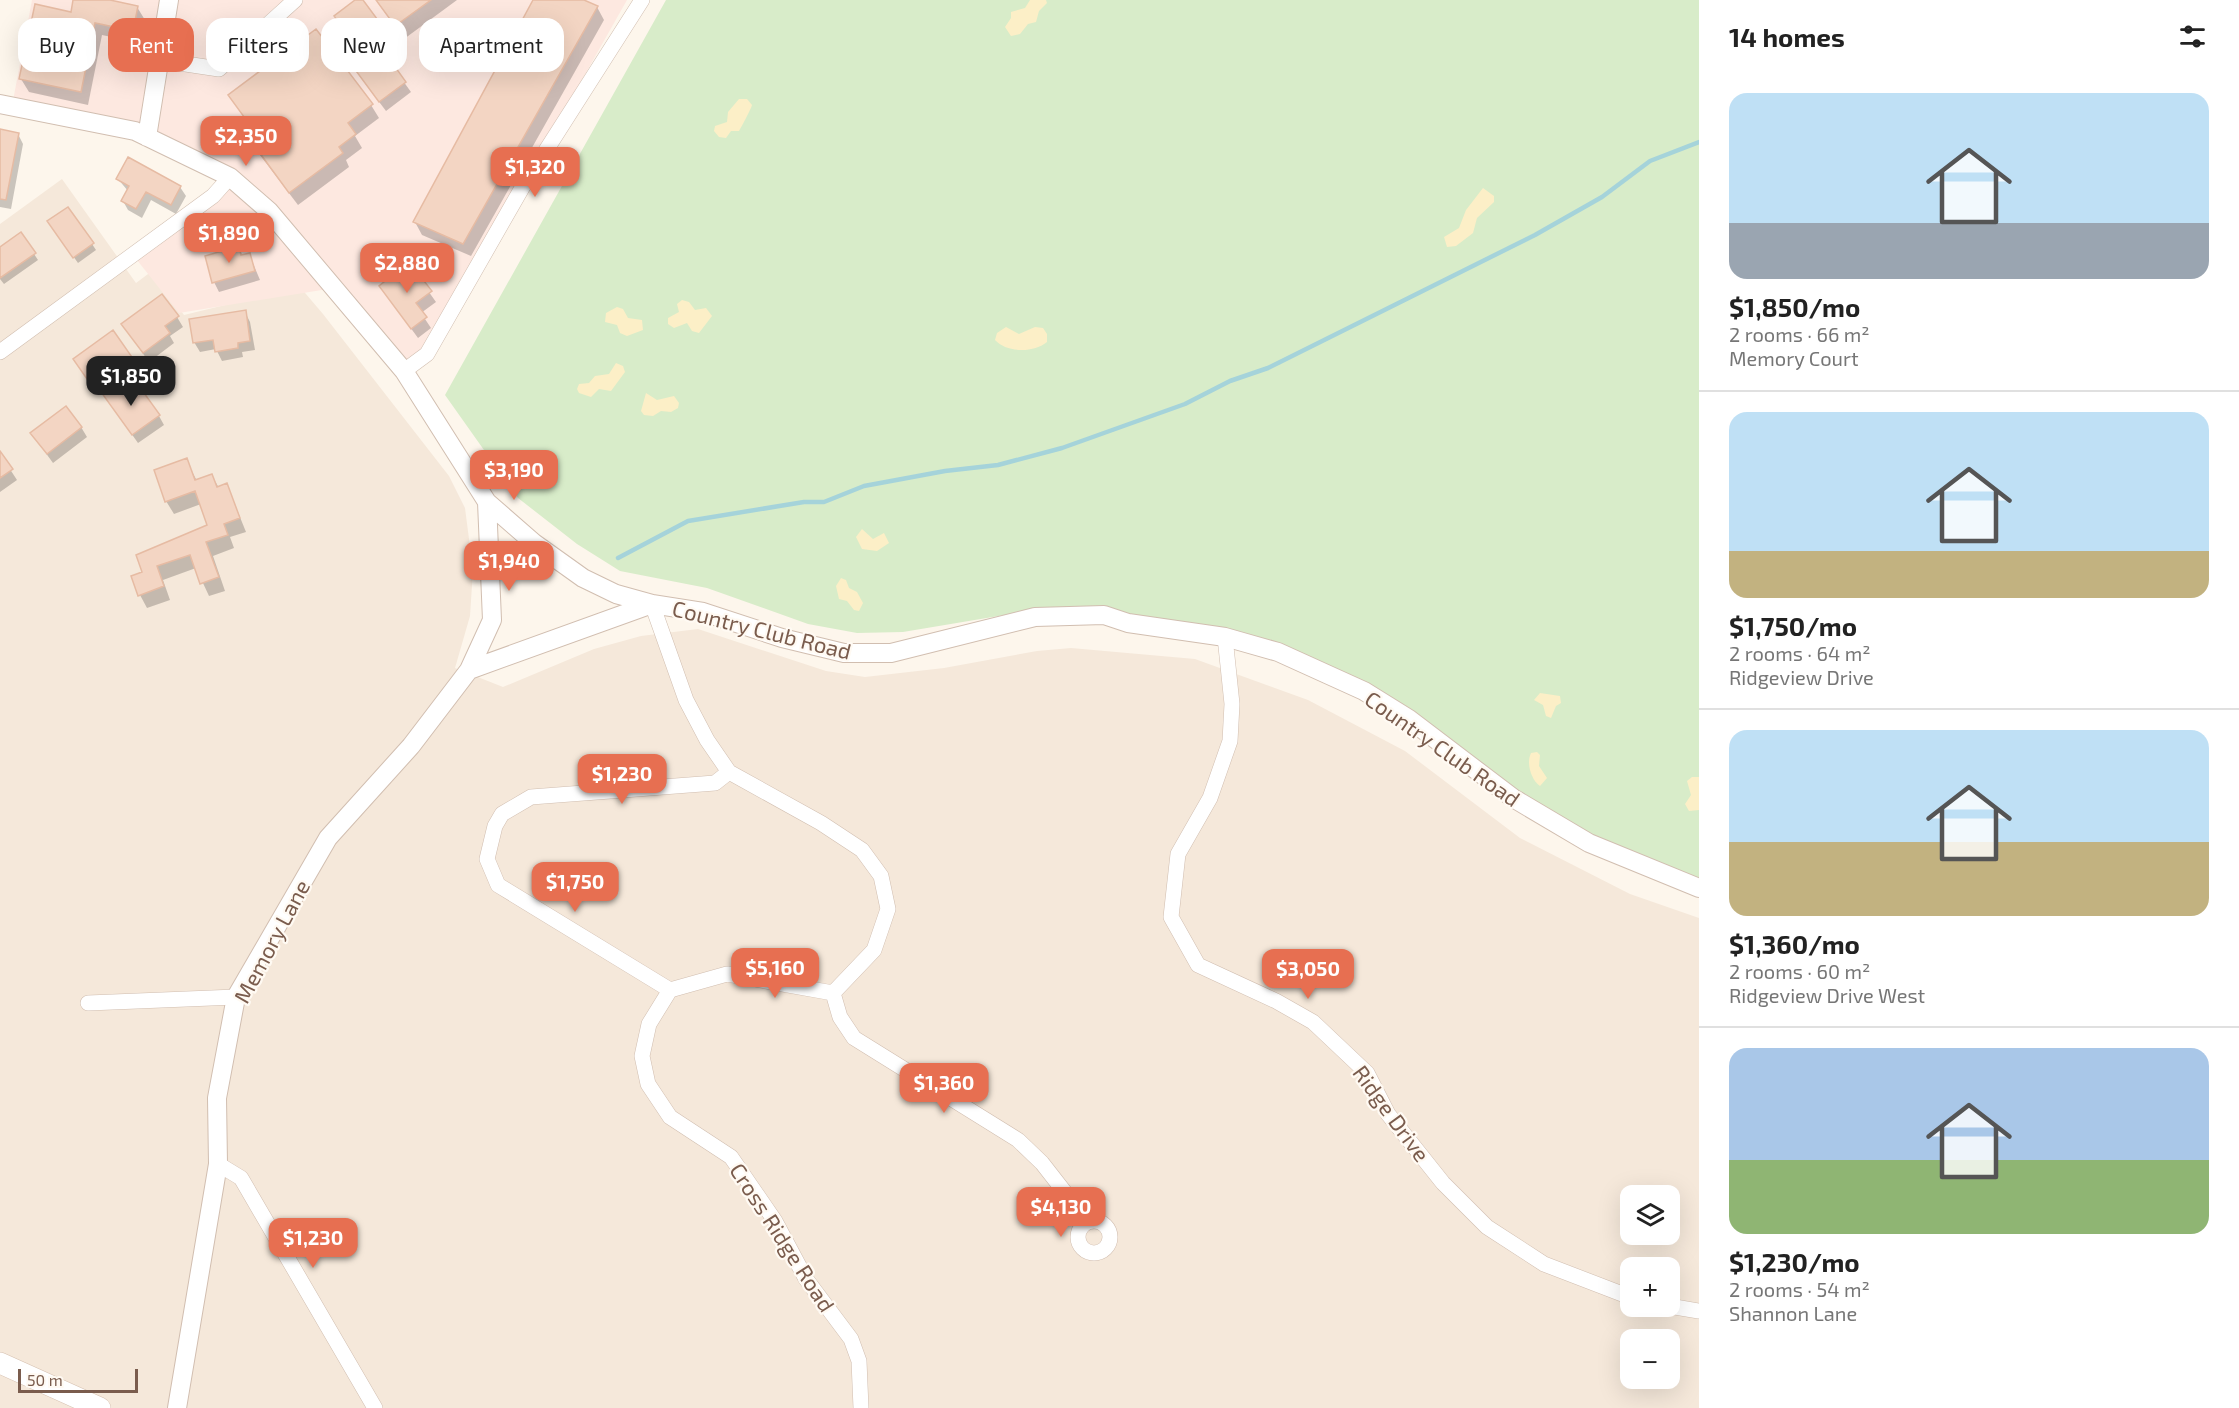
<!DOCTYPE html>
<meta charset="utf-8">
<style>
body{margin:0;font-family:"Exo 2",sans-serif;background:#f6f6f6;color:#222;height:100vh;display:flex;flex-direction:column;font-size:22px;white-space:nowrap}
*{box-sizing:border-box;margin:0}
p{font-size:20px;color:#767676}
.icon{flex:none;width:33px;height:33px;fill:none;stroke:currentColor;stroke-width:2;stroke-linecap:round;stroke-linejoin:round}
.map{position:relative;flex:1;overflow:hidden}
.sheet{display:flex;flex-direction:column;background:#fff;width:540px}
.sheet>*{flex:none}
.banner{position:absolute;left:18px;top:18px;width:570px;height:54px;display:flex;gap:12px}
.controls{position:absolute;left:1620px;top:1185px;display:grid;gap:12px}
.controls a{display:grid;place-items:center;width:60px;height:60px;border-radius:12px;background:#fff;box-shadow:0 6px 24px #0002;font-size:30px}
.scale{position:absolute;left:18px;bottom:15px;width:120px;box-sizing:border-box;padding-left:6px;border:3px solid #7a5c4d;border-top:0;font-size:16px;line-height:21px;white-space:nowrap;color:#7a5c4d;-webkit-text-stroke:4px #fffaf3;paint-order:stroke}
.price{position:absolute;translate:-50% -51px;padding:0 14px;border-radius:12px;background:#e76f51;color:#fff;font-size:20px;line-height:39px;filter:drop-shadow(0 2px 3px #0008)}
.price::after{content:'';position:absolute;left:50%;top:36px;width:18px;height:14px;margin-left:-9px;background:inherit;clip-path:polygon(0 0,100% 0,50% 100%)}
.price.active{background:#222;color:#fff}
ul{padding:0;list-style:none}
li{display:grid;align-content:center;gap:12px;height:318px;padding:0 30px}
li+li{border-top:2px solid #e0e0e0}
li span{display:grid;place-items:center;height:186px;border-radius:18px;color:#555}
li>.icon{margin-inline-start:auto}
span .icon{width:108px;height:108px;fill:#fffc;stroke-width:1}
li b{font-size:26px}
h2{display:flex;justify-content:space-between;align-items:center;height:72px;padding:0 30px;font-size:26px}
.tag{padding:0 21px;border-radius:18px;background:#fff;box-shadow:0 6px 24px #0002;font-size:21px;line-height:54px}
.tag.active{background:#e76f51;color:#fff}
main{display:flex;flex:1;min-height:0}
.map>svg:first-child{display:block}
.residential{fill:#f5e8da;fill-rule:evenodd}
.commercial{fill:#fde8e0}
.green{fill:#d8ecc9}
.sand{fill:#fcefc7}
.shadow{fill:#0003}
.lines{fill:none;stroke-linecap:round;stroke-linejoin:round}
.stream{stroke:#a5d3da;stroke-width:4.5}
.building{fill:#f3d5c3;stroke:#e6bba3;stroke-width:1.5}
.minor-casing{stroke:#d1beb0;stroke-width:16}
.tertiary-casing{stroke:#d1beb0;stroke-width:20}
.secondary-casing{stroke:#d6c0b0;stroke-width:22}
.minor{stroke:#fff;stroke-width:15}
.tertiary{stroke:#fff;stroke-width:18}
.secondary{stroke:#fff;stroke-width:21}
.labels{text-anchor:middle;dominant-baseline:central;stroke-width:4.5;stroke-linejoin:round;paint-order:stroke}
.street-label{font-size:22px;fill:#7a5c4d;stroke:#fffaf3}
</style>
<main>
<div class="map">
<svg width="1699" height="1408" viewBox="0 0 1699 1408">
<rect width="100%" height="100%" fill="#fdf6ec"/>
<path class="residential" d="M62,179L136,283L152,271L184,315L300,287L323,314L449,476L465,508L473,570L470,616L455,668L503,687L594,649L641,636L698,629L826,671L865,677L944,668L1037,651L1071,648L1195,659L1308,700L1405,751L1520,838L1630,894L1699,918V1408H0V224ZM1630,1196H1670V1234H1630ZM1630,1268H1670V1306H1630ZM1630,1340H1670V1378H1630Z"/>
<path class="commercial" d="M32,0H627L427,354L404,371L334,288L179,313L133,255L229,177L118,127L12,106Z"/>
<path class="green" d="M666,0H1699V881L1592,837L1280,645L1035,610L903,632L857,633L808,624L707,588L620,571L577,544L518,498L445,395Z"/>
<path class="sand" d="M1030,0H1046L1047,3L1039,11L1036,22L1028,24L1020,34L1011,36L1005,27L1011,18V12L1025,8Z
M739,99H747L752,105C751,109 741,128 739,131H731L726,138L719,137L714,131L715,126L727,122L728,112Z
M1483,188L1494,196V202L1477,218L1473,233L1456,246L1447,247L1444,237L1459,228L1466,210Z
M682,300L689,302L695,310L706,308L712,316L699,333L692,331L687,323L674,328L668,324V318L679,312L677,304Z
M617,307L623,309L628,318L642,320L643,330L627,336L620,333L617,325L605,322L606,313Z
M1006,327L1019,334L1035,327L1043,328L1047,334V342C1034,353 1007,353 995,340L997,333Z
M616,363L623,366L625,372L611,391L599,389L591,397L579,393L577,389L579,384L589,383L595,376L609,374Z
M646,393L657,400L674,396L679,403L678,408L671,412L661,411L653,416L644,415L641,411Z
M862,529L873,539L884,533L889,543L877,551L862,549L856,537Z
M841,578L846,580L849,588L857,592L863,603L859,611L854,610L847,601L839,599L836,586Z
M1540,693L1560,696L1561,703L1556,706L1551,718L1546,716L1543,705L1534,700Z
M1537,752L1540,755L1539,766L1547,778L1540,786C1531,780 1526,763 1531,753Z
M1692,777H1699V810L1689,811L1685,804L1691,795L1687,781Z"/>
<path class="shadow" d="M75,0H103L137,7L145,20L140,43L102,35L88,105L29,92L21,79L72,14Z
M358,0H361L393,46L383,53L411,92L386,111L355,70L361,52Z
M376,0H457L404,39Z
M534,0H581L597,7L604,20L471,256L422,235L415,222Z
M230,95L371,105L379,118L355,136L362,148L346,160L349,167L298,205L260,155L253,142L259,137Z
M0,131L18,134L23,144L11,209L0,207Z
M118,179L180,187L186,196L176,214L151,200L142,218L128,210L123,201L128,191Z
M53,228L92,244L96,250L78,263Z
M238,248L243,256L249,254L260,280L219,292L214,282Z
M0,249L34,254L38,260L4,284L0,279Z
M409,264L436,302L421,313L431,328L418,338L380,286Z
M245,312L250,322L255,350L242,352L243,357L222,361L216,349L200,352L194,342Z
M177,317L183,327L170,336L174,343L149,362L129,334Z
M133,360L139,370L118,385L127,396L159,416L164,425L138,443L109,402V388L104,380L94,388L80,369Z
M81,427L87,437L53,463L32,434Z
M0,454L17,480L0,492Z
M186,460L197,481L212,476L219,488L227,485L246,532L230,537L234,548L213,556L225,591L209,596L196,568L163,580L170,600L147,608L140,595L144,573L209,526L201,504L174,514L166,501Z"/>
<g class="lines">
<path class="stream" d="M618,558L688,521L804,502H824L864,486L945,471L998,465L1062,448L1185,404L1230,381L1268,368L1535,235L1602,197L1650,161L1699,142"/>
</g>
<path class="building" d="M73,0H110L138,6L133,31L95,23L81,92L19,79L35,4L71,12Z
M355,0H363L389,35L378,43L406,82L379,102L348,60L360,51L334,16Z
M376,0H431L395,26Z
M533,0H584L598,6L463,244L413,222Z
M316,29L373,104L348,123L356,134L339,147L343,153L289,193L251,141L258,136L228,95Z
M0,129L19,133L6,200L0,199Z
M128,157L181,186L171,205L146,192L136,209L121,201L129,186L116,179Z
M68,207L94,243L73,258L47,221Z
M21,232L36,253L0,278V247Z
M239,246L241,255L250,253L255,271L212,283L205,256Z
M409,262L432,291L416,303L427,317L411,329L379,286Z
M162,294L179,316L165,326L170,333L143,353L121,324Z
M246,310L250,341L238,343V348L215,352L213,340L193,343L189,319Z
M113,330L134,360L104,381L97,372L87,379L73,359Z
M117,380L127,394L139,386L160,415L132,435L101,392Z
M66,406L82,427L47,454L30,433Z
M0,451L13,469L0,478Z
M187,458L195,480L212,474L217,487L227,483L240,518L224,524L228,535L206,542L219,577L200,584L190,555L157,566L164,586L138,596L131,576L142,572L136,555L207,525L195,491L165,502L154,470Z"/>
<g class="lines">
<g class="minor-casing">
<path id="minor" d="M159,60L219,69L295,0
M0,352L213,196L230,177
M404,371L427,354L522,188L642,0
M652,604L686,700L707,740L729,772L821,823L862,850L881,876L888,909L874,950L833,993L727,974L670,990L649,1024L642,1056L648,1084L670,1117L731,1157L775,1221L806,1279L851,1339L859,1361L861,1408
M1225,637L1232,704L1230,741L1210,798L1178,854L1171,917L1198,965L1276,1001L1313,1022L1367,1073L1388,1114L1443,1183L1487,1227L1544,1264L1630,1297
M670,990L498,885L487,859L495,826L502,814L531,797L715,783L729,772
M833,993L840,1017L854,1038L1018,1140L1042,1163L1088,1222
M88,1003L236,997
M218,1164L241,1178L375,1408
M1078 1237a16 16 0 1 1 32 0a16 16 0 1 1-32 0Z
M1669,1306L1699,1311"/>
</g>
<g class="tertiary-casing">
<path id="tertiary" d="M0,104L135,131L230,177L269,211L404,371L487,502L534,543L583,578L616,594L652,604
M147,137L169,0
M469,670L652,604L703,612L782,638L844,653H891L1035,617L1104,615L1128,623L1225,637L1278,652L1364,691L1409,719L1513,798L1589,843L1699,888
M177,1408L218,1164L217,1098L236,997L328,838L411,746L469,670L492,620L487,502"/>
</g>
<g class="secondary-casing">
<path id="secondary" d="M0,1363L100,1408"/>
</g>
<use href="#minor" class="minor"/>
<use href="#tertiary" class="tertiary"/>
<use href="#secondary" class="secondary"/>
</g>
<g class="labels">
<g class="street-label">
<text transform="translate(762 629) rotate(14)">Country Club Road</text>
<text transform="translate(1443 748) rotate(35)">Country Club Road</text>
<text transform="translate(271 941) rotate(-62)">Memory Lane</text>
<text transform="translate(1392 1113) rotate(54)">Ridge Drive</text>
<text transform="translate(783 1237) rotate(57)">Cross Ridge Road</text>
</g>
</g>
</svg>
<div class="controls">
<a><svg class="icon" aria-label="layers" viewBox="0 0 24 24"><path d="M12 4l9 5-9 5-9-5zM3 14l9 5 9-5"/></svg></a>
<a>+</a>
<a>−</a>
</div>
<div class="scale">50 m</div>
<b class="price" style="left:246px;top:167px">$2,350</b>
<b class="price" style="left:535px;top:198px">$1,320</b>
<b class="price" style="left:229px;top:264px">$1,890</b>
<b class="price" style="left:407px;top:294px">$2,880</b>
<b class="price active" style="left:131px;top:407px">$1,850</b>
<b class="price" style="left:514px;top:501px">$3,190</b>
<b class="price" style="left:509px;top:592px">$1,940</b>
<b class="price" style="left:622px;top:805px">$1,230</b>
<b class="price" style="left:575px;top:913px">$1,750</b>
<b class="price" style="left:775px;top:999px">$5,160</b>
<b class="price" style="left:1308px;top:1000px">$3,050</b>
<b class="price" style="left:944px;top:1114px">$1,360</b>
<b class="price" style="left:1061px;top:1238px">$4,130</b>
<b class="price" style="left:313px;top:1269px">$1,230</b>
<div class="banner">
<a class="tag">Buy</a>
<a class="tag active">Rent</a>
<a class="tag">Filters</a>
<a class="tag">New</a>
<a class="tag">Apartment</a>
</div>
</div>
<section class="sheet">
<h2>14 homes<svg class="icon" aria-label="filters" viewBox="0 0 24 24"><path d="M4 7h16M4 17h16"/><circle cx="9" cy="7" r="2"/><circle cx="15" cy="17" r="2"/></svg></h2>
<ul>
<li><span style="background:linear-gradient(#bfe0f5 70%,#9aa5b1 0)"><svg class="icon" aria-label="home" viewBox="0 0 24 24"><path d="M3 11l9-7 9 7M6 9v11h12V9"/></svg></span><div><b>$1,850/mo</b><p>2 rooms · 66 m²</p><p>Memory Court</p></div></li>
<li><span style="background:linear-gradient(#bfe0f5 75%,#c2b280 0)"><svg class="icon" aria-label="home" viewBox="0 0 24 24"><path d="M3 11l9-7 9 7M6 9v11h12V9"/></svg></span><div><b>$1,750/mo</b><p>2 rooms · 64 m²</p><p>Ridgeview Drive</p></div></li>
<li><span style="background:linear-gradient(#bfe0f5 60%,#c2b280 0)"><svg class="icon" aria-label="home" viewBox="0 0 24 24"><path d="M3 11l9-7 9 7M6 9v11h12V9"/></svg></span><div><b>$1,360/mo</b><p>2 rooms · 60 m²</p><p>Ridgeview Drive West</p></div></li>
<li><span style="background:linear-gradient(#a9c7e8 60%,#8fb573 0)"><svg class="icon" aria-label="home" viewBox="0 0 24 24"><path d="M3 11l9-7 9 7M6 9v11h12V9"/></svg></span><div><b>$1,230/mo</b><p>2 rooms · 54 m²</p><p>Shannon Lane</p></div></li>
</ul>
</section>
</main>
